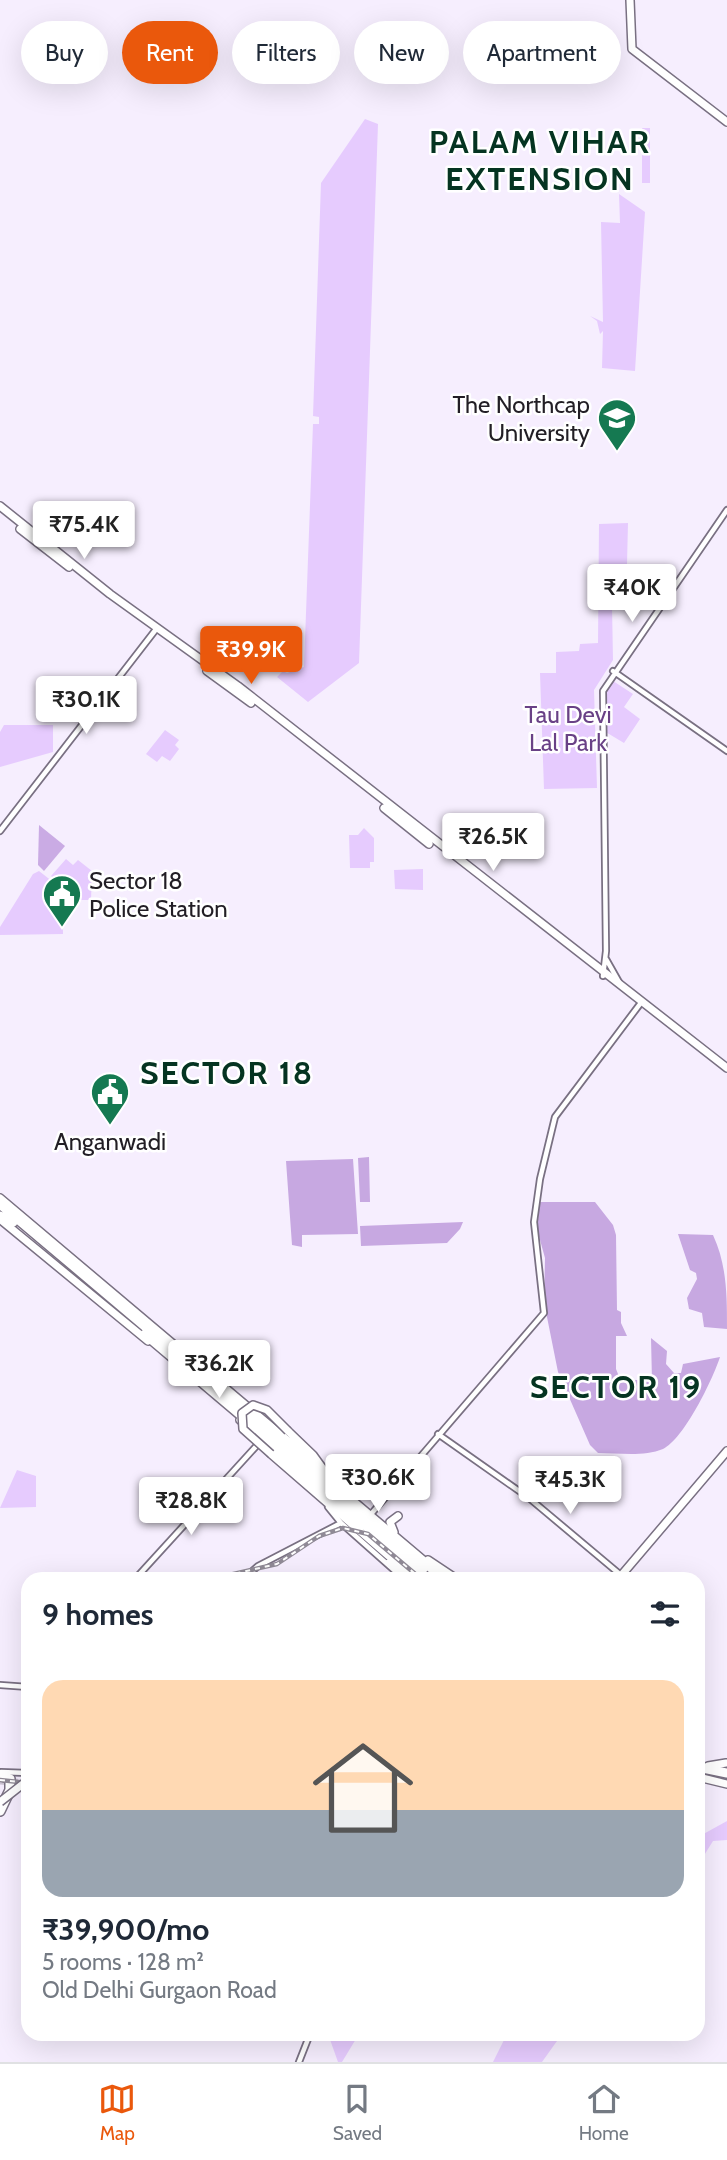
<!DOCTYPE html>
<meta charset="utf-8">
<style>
body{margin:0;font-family:Cabin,sans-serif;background:#f2f2f3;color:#1f2937;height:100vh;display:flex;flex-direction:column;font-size:26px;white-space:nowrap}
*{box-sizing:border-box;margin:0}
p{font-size:23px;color:#747a83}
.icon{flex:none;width:38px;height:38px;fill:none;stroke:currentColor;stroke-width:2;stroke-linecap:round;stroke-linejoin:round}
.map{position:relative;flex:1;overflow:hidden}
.details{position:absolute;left:21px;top:1572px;width:684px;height:469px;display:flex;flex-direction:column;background:#fff;border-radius:21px;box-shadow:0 7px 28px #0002}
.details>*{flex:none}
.guide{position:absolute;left:21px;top:21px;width:686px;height:63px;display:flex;gap:14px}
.price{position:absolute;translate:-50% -60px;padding:0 16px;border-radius:7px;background:#fff;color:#222;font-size:23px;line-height:46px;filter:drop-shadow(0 2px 4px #0008)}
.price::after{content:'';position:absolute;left:50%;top:42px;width:21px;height:16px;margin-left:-10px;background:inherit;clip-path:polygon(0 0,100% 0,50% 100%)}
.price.on{background:#ea580c;color:#fff}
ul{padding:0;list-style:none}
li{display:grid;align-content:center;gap:14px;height:371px;padding:0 21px}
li+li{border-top:2px solid #e0e1e3}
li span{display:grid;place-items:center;height:217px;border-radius:21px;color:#555}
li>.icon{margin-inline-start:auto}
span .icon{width:126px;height:126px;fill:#fffc;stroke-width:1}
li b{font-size:30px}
h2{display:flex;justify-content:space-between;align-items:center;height:84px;padding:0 21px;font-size:30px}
.tag{padding:0 24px;border-radius:32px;background:#fff;box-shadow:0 7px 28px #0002;font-size:24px;line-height:63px}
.tag.on{background:#ea580c;color:#fff}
.tabs{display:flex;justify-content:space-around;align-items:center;height:98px;border-top:2px solid #e0e1e3;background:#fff;font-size:19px;color:#747a83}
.tabs a{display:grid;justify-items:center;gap:4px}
.tabs .on{color:#ea580c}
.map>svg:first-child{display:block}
.green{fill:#e6cbfe}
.forest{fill:#c7a8e1}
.water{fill:#caabe4}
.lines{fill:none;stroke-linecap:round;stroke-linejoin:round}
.major-tunnel{stroke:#ccc4d3;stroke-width:7;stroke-dasharray:7 3.5;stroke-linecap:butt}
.minor-casing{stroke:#797082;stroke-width:8}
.major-casing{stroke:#797082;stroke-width:10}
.highway-casing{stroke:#797082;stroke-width:12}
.minor{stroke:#fff;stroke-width:4.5}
.major{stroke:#fff;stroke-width:7}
.highway{stroke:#fff;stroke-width:9}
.rail-casing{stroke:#908a96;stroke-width:4.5}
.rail{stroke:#fff;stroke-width:2;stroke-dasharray:5;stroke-linecap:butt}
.major-bridge-casing{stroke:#797082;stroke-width:10;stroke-linecap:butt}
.major-bridge{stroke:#fff;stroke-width:7}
.labels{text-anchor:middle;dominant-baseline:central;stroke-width:5;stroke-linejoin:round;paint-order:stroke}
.poi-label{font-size:24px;fill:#221e25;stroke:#fff;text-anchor:end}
.park-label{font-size:24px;fill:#694186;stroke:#fff}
.district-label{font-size:32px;font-weight:bold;letter-spacing:2px;fill:#053421;stroke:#fff}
</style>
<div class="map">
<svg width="727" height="2062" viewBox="0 0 727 2062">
<rect width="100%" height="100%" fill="#f6eefe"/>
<path class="green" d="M365,119L378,124L359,663L308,702L277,677L283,671L287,673L304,667L313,424H319V417L313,416L321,183Z
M642,128H650V183H642Z
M619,194L645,212L635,371L602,368L603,331L600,334L597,321L590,316L603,322L601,222L620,223Z
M628,523L626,605L612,606L613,660L594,690L597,788L544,789L540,673H556V652L579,651L580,644L598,643L599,524Z
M610,679L633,694L624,707L640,719L624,743L604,731L606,692Z
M4,725H53V752L0,767V732Z
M165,730L179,740L175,745L179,749L170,761L162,756L157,762L146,754Z
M364,828L374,838V862H370V868H350L349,835H358Z
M66,859L73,865L78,860L92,871L91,900H78L51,876Z
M423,869V890L395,889L394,870Z
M39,871L62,889L63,934L0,935V927L33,874Z
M17,1470L36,1476V1507L0,1508Z
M198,1481L212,1493L195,1511L182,1499Z
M727,1821V1840L713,1841L698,1865V1837Z
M328,2034H359L342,2062H338Z
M507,2034H562L542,2062H493Z"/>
<path class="forest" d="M369,1157L370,1202H360L358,1158Z
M353,1159L358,1234L302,1235V1247L292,1245L286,1161Z
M540,1202H595L613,1225L616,1235L617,1310L621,1312V1323L627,1336H616V1369L620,1379L652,1381L651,1338L667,1351L666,1364L674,1373H681L683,1364L720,1357C713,1379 684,1439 663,1449C644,1457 618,1453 598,1453L590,1445L558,1372L544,1302L545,1258L537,1229Z
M463,1222L460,1229L447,1243L361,1246L360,1226Z
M678,1234L713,1235C727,1265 727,1296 727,1329L704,1327L702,1313L689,1309L687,1298L697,1279L696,1273L690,1270Z"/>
<path class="water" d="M39,825L65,846L44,871L38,865Z"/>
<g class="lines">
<path class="major-tunnel" d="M0,1781L27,1783"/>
<g class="minor-casing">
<path id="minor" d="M613,671L727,751
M0,831L157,628
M606,959L619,982
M603,976L606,951L603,691L727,510
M438,1434L529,1498L622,1576
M328,1507L341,1523
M372,1513L544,1313L534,1222L540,1179L555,1117L640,1004
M388,1562L408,1578
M136,1578L260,1442
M227,1578L249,1574L258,1566L341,1523L403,1578
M0,1685L28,1687
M1,1772L28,1773
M299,2062L310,2034"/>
</g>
<g class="major-casing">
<path id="major" d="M630,0L632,49L727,122
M0,506L110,594L238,686L727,1068
M20,529L69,567
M207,671L251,703
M384,808L429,844
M0,1198L318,1466
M1,1220L148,1341
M240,1420L426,1578
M288,1431L313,1455L326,1473
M271,1454L414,1578
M394,1532L390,1522L398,1516
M428,1560L455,1578
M619,1578L727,1451
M708,1766L726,1763
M698,1777L727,1784"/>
</g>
<g class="highway-casing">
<path id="highway" d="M0,1204L443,1578
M0,1216L13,1222
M145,1334L423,1569
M698,1767L727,1773
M0,1775L10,1779V1790L0,1811"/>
</g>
<use href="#minor" class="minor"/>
<use href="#major" class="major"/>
<use href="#highway" class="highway"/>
<g class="rail-casing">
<path id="rail" d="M216,1578L277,1564L319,1536L343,1528L368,1534L420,1578
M0,1780L28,1783"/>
</g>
<use href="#rail" class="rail"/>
<g class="major-bridge-casing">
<path id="major-bridge" d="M271,1454L243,1429L242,1413L253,1405L267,1410L288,1431
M0,1802L28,1780"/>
</g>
<use href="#major-bridge" class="major-bridge"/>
</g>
<defs>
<g id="university-pin" transform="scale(2.0125)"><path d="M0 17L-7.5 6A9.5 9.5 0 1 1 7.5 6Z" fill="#157951" stroke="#fff"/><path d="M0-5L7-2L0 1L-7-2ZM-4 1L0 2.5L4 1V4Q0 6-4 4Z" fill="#fff"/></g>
<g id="civic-pin" transform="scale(2.0125)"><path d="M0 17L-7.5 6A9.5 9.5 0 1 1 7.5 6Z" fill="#157951" stroke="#fff"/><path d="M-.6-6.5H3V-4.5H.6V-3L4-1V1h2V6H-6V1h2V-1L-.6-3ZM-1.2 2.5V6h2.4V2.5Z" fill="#fff"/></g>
</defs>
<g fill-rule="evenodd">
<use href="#university-pin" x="617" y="418"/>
<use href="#civic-pin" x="62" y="894"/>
<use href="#civic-pin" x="110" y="1092"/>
</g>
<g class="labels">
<g class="poi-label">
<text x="590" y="404">The Northcap<tspan x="590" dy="28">University</tspan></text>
<text x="89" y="880" text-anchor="start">Sector 18<tspan x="89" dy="28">Police Station</tspan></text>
<text x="110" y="1141" text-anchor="middle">Anganwadi</text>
</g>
<g class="park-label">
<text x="568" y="714">Tau Devi<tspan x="568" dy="28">Lal Park</tspan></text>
</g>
<g class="district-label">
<text x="540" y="141">PALAM VIHAR<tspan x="540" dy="37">EXTENSION</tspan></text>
<text x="227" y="1072">SECTOR 18</text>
<text x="616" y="1386">SECTOR 19</text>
</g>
</g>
</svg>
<b class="price" style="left:84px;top:561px">₹75.4K</b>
<b class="price" style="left:632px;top:624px">₹40K</b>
<b class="price on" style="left:251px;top:686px">₹39.9K</b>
<b class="price" style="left:86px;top:736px">₹30.1K</b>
<b class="price" style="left:493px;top:873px">₹26.5K</b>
<b class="price" style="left:219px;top:1400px">₹36.2K</b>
<b class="price" style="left:378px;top:1514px">₹30.6K</b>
<b class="price" style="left:570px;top:1516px">₹45.3K</b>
<b class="price" style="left:191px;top:1537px">₹28.8K</b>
<div class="guide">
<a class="tag">Buy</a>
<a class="tag on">Rent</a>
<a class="tag">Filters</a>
<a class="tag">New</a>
<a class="tag">Apartment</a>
</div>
<section class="details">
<h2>9 homes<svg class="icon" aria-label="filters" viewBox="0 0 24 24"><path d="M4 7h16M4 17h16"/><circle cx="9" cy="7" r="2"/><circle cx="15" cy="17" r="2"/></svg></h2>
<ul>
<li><span style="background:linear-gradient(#ffd9b3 60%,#9aa5b1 0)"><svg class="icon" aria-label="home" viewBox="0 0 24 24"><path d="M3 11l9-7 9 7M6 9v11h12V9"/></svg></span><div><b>₹39,900/mo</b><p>5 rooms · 128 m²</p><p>Old Delhi Gurgaon Road</p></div></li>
</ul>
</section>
</div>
<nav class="tabs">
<a class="on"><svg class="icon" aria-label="map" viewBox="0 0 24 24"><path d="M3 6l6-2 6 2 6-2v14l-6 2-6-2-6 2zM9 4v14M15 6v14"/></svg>Map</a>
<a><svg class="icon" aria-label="saved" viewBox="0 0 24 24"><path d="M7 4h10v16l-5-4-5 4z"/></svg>Saved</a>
<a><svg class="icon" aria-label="home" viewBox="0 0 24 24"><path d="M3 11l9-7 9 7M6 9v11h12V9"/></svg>Home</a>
</nav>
